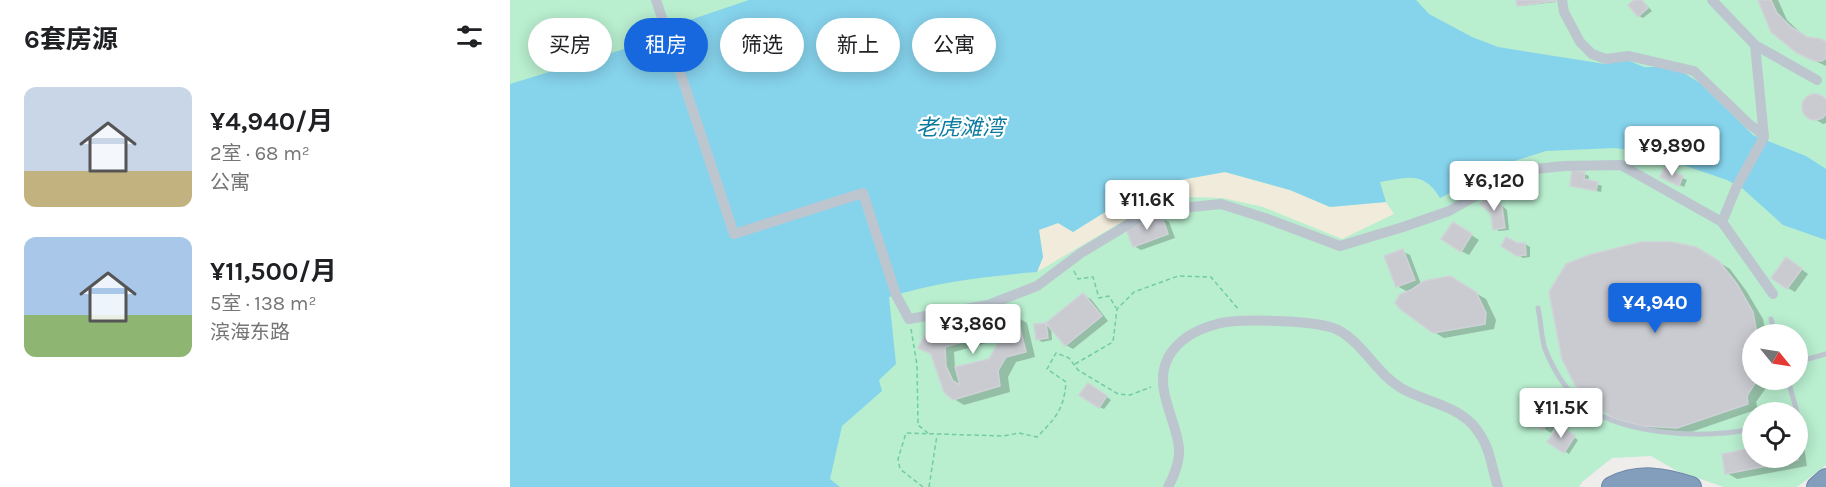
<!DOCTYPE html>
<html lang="zh">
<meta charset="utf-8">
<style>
body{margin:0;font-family:Karla,"Noto Sans SC",sans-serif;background:#f2f2f2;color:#202124;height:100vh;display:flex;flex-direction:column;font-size:22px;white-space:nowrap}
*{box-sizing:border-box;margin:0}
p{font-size:20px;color:#757577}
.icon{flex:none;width:33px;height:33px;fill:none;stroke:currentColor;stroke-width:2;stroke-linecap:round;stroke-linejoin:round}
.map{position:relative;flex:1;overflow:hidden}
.details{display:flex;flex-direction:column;background:#fff;width:510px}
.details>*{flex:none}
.hud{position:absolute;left:18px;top:18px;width:570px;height:54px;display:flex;gap:12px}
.needle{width:39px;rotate:120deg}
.fabs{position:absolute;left:1232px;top:324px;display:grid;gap:12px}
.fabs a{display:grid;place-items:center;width:66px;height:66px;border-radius:50%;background:#fff;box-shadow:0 3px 15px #0003;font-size:30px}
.price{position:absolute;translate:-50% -51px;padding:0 14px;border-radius:6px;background:#fff;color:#222;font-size:20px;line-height:39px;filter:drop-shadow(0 2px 3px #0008)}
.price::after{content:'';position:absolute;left:50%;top:36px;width:18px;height:14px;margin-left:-9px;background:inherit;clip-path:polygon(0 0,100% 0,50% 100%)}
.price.current{background:#1768de;color:#fff}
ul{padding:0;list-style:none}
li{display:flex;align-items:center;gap:18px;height:150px;padding:0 24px}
li span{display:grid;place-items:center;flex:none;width:168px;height:120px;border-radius:12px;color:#555}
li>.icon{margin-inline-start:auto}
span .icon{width:72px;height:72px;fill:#fffc;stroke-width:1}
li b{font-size:26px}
h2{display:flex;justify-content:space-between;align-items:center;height:72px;padding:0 24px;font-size:26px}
.pill{padding:0 21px;border-radius:27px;background:#fff;box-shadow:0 3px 15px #0003;font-size:21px;line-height:54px}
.pill.current{background:#1768de;color:#fff}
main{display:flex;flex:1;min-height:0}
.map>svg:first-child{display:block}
.green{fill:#b9eecf;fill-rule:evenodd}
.sand{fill:#f1ebdc}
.water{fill:#86d3ec}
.shadow{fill:#0003;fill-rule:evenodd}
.building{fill:#c9cbd1;stroke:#d0d2d8;stroke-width:1.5;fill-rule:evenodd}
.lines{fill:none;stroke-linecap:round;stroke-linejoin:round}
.highway-casing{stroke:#6e88a8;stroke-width:22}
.path{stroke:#71cca2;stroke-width:1.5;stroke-dasharray:4.5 3;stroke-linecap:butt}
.lane{stroke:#bdc6cf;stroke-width:5}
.street{stroke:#bdc6cf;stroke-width:10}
.highway{stroke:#839dbc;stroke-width:20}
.labels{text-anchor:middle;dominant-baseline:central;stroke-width:4.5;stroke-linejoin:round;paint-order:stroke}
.water-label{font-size:22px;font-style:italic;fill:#0b7b9f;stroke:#fff}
</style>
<main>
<section class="details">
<h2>6套房源<svg class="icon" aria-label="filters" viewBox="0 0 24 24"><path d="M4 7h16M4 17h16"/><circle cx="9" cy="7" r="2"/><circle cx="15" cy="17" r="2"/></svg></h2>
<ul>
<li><span style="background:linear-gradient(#c9d6e8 70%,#c2b280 0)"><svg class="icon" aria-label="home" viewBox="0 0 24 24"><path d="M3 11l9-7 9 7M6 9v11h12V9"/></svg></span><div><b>¥4,940/月</b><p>2室 · 68 m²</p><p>公寓</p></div></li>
<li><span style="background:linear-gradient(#a9c7e8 65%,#8fb573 0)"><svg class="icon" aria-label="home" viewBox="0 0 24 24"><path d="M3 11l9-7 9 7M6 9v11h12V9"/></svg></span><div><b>¥11,500/月</b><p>5室 · 138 m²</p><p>滨海东路</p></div></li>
</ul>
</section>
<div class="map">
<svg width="1316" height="487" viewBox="0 0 1316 487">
<rect width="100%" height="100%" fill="#efecec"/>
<path class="green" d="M0,0H1316V465L1287,487H1214L1167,471L1141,456L1102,458L1072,482L1069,487H0ZM1242,334H1287V380H1242ZM1242,412H1287V458H1242Z"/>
<path class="sand" d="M715,172L780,190L820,207L876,202L884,214L832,239L753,207L713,198L677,197L630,211L527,272L533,257L529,230L548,223L563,232L637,186Z"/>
<path class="water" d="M239,0H906L919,14L962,37L988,47L1095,64L1117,60L1134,67H1153L1169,70L1190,83L1243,135L1296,156L1316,169V240L1273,225L1232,188L1217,180L1141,154L1105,148L1036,151L1004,161L930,198C913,170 898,178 870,182L876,202L820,207L780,190L715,172L637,186L563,232L548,223L529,230L533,257L527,272C477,276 426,282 379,297L386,364L369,380L372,391L332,426L320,479L330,487H0V84L150,38L146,25L163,20L171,23Z"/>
<path class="shadow" d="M1008,0H1045L1046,2L1011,6Z
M1126,0L1133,1L1142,11L1133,18L1129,16Z
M1250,0H1268L1277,20L1292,34L1298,38L1316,43V66L1299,58Z
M1308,95L1316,100V123L1313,124L1296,114L1294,105L1299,98Z
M1155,170L1177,180L1174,187L1156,179Z
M1074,174L1079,176L1078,181L1092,186L1091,192L1061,185Z
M984,199L997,210L999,230L989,231L985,229Z
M651,218L659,222L665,238L631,250L624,246Z
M951,228L969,240L959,255L951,251Z
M1015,244L1020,247V257L1013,258L993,245Z
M1186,248L1220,269L1237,292L1253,319L1256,334H1242V380H1264L1265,384L1256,388L1246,402L1248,409L1178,433L1142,431L1114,423Z
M892,251L900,255L911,284L939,278L976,299L986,320L984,329L934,338L924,332L898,292L887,286Z
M1283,263L1298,274L1285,292L1278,288Z
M573,295L581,299L598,321L563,349L556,345L541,326L542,340L532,342L527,339L526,326L537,324Z
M507,317L517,323L525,357L506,362L498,377L500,392L454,405L444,399L422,354L410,347ZM487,340L489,345L480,360L445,368L444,352Z
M583,387L601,400L594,409L589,407Z
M1025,401L1051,417L1041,433L1015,417Z
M1049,427L1068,440L1059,454L1040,441Z
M1287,443L1294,447L1297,466L1227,479L1217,473L1242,450V458H1287Z"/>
<path class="building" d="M1006,0H1044L1045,1L1007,6Z
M1124,0H1132L1138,8L1128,17L1118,5Z
M1248,0H1261L1267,13L1281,27L1297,37L1311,39L1316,42V58L1312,61H1304L1287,53L1261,32Z
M1292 107a13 13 0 1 1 26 0a13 13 0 1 1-26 0Z
M1154,168L1173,176L1169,186L1150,177Z
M1062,170L1075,172L1074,179L1088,182L1086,191L1060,186Z
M979,194L992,206L995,228L983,230L981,214L970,204Z
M652,216L658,234L623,247L616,229Z
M943,222L962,234L951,252L931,239Z
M996,237L1007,243H1015L1016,255L1007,256L991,246Z
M1131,242H1161L1186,247L1209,261L1227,284L1243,312L1247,334H1242V380H1254L1245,383L1237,396L1238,404L1167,428L1131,426L1103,418L1080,401L1065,385L1052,359L1039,292L1056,264L1079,255Z
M893,249L905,280L886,287L874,256Z
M1276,257L1292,269L1277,289L1261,278Z
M940,276L966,292L976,313L975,324L923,333L890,309L885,303L890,294L901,290L914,281Z
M573,293L592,316L555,346L536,323Z
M507,315L516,352L496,357L488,371L490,386L443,400L434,392L421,354L408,348L415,335ZM484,333L487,345L479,359L445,367L450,385L443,381L436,366L435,347Z
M536,323L538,338L526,340L524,324Z
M578,383L597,396L589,408L569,395Z
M1025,399L1045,411L1033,430L1013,417Z
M1049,425L1065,436L1054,453L1037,442Z
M1242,448V458H1287V456L1288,460L1215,474L1212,454Z"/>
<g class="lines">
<g class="highway-casing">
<path id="highway" d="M1102,487C1128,473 1155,478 1181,487
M1307,487L1316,479"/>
</g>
<path class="path" d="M564,271L568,279L583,277L589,298L599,296L606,308
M401,329L407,365L408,425L418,433
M565,364L603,342L607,309L624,292L668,276L701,277L729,310
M413,487L390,469L388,459L396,433L493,436L509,433L527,437C546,418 554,409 556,382L537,369L546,353L559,358L568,370L608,394L620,395L641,387
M419,487L427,435"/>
<path class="lane" d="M1028,308C1031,321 1031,337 1035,349C1042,366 1053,386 1067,399C1105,436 1192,439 1242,429
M1261,319L1265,334
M1287,362L1316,354
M1278,380L1287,412"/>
<path class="street" d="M146,0L224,234L353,193L386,295L399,319L478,305L527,286L571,253L629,218L651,210L711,204L755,218L830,246L893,227L939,211L978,189L1025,169L1054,166L1111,165L1212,222L1263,294
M1052,0L1054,12L1070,42L1082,54L1096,59L1119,56L1184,71L1239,124L1254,135
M1202,0L1245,45L1307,80
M1212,222L1226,188L1254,137L1245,45
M658,487C664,477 670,460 669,448C666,418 642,386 659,356C669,339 688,329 707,324C728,318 809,320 828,330C853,343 866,373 891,388C915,402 943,404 963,425C981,446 980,463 988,487"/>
<use href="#highway" class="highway"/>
</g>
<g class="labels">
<g class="water-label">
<text x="450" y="128">老虎滩湾</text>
</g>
</g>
</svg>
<div class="fabs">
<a><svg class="needle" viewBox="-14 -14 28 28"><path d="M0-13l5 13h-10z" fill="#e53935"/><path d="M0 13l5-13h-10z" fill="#757577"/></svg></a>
<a><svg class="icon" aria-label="locate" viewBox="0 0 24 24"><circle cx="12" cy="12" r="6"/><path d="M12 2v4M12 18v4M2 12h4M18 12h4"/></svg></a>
</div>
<b class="price" style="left:1162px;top:177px">¥9,890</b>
<b class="price" style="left:984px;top:212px">¥6,120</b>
<b class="price" style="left:637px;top:231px">¥11.6K</b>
<b class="price current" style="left:1145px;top:334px">¥4,940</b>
<b class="price" style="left:463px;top:355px">¥3,860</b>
<b class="price" style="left:1051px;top:439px">¥11.5K</b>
<div class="hud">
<a class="pill">买房</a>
<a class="pill current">租房</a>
<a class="pill">筛选</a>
<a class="pill">新上</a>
<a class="pill">公寓</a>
</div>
</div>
</main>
